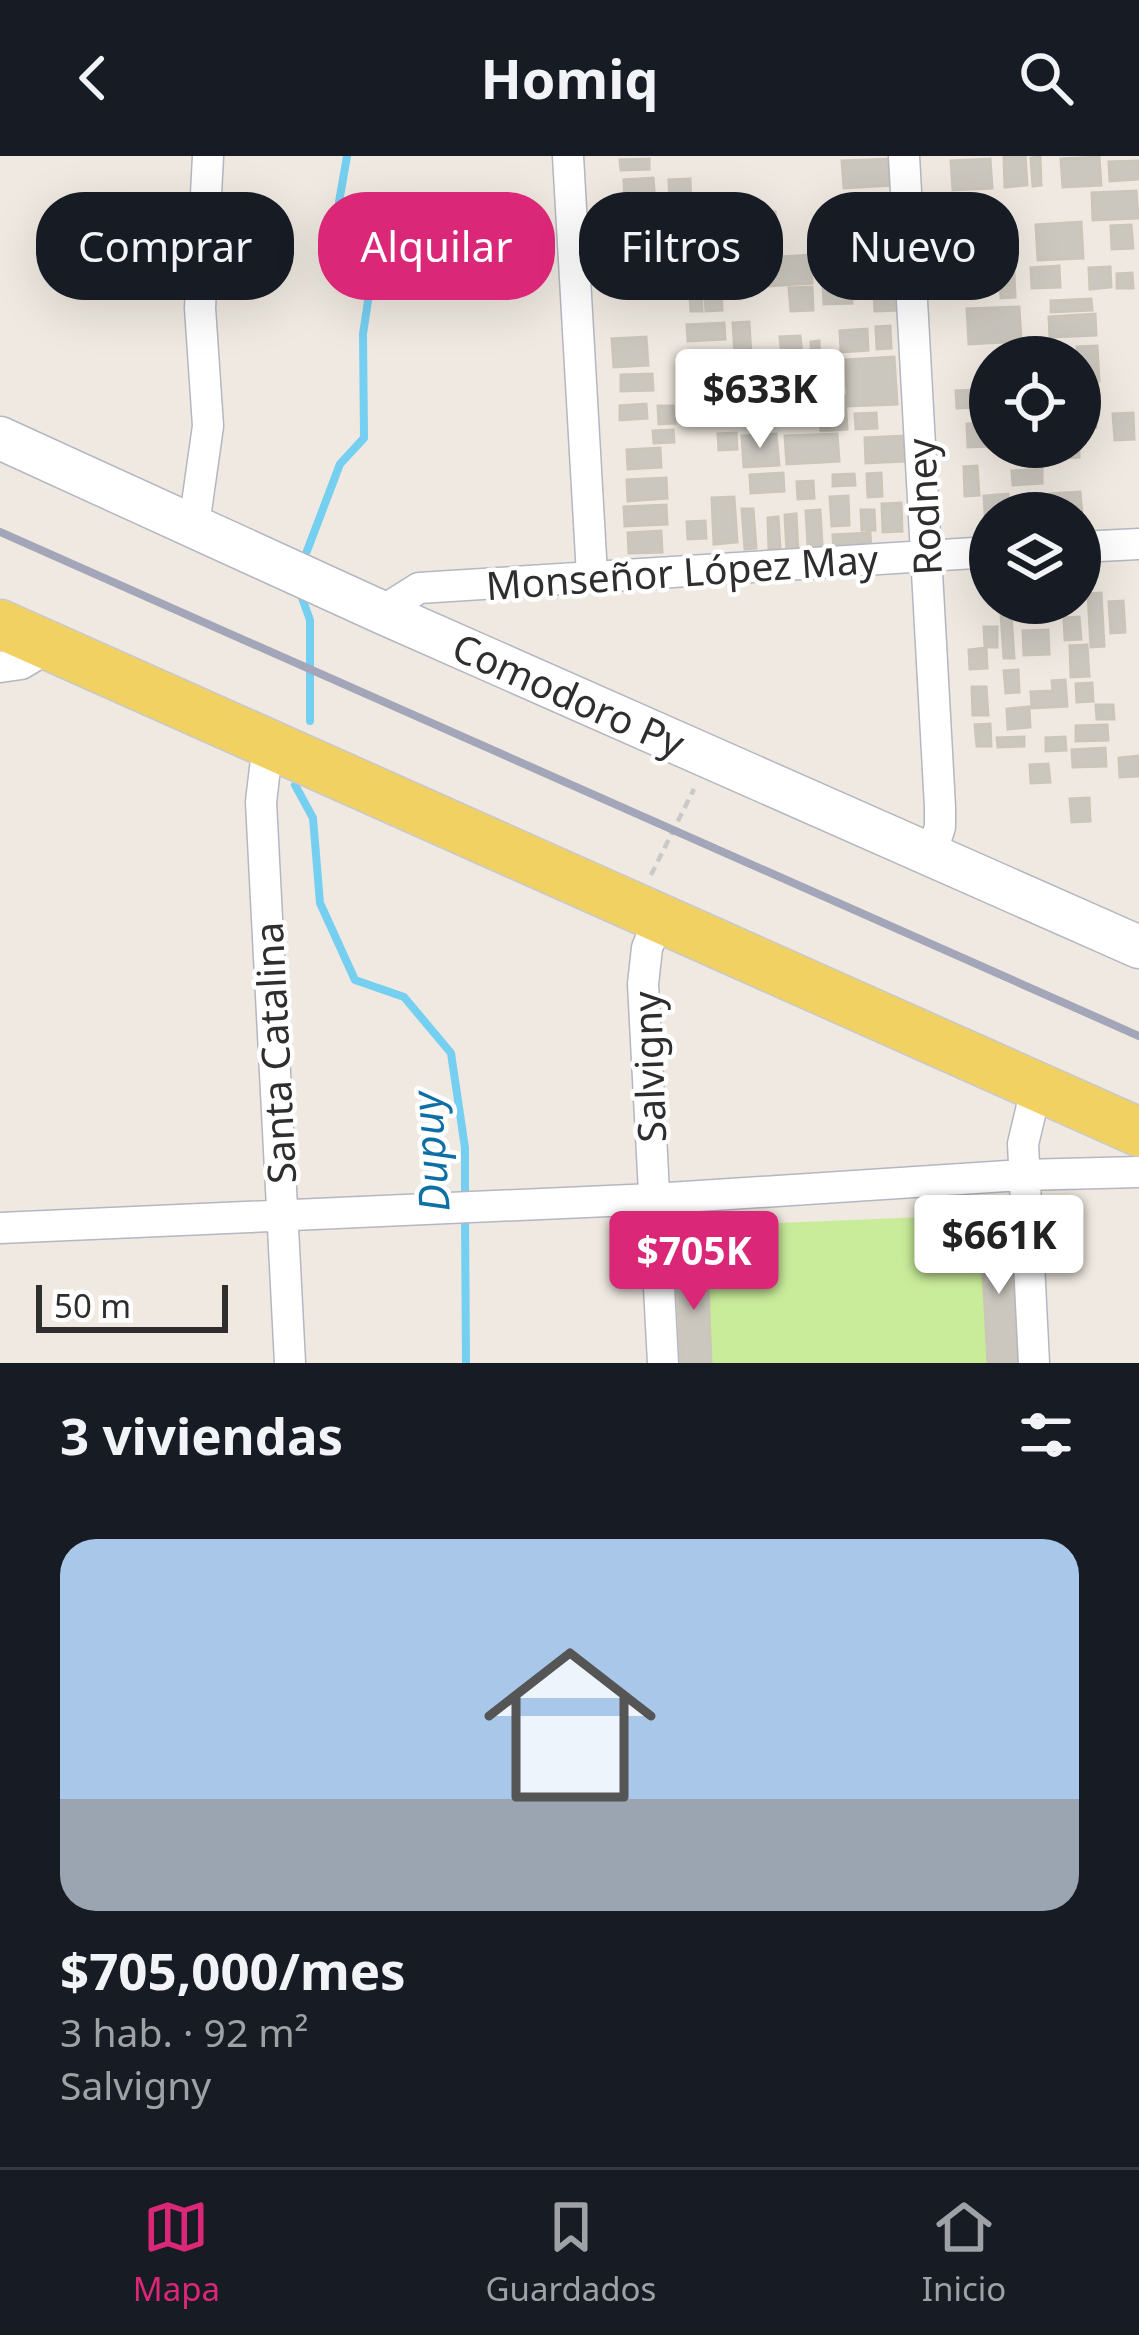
<!DOCTYPE html>
<html lang="es">
<meta charset="utf-8">
<style>
body{margin:0;font-family:"Noto Sans",sans-serif;background:#20242c;color:#f1f3f6;height:100vh;display:flex;flex-direction:column;font-size:45px;white-space:nowrap}
*{box-sizing:border-box;margin:0}
p{font-size:39px;color:#9ea1a6}
.icon{flex:none;width:66px;height:66px;fill:none;stroke:currentColor;stroke-width:2;stroke-linecap:round;stroke-linejoin:round}
.map{position:relative;height:1207px;overflow:hidden}
.panel{display:flex;flex-direction:column;background:#171b24;flex:1}
.panel>*{flex:none}
.top-card{position:absolute;left:36px;top:36px;width:1068px;height:108px;display:flex;gap:24px}
.fabs{position:absolute;left:969px;top:180px;display:grid;gap:24px}
.fabs a{display:grid;place-items:center;width:132px;height:132px;border-radius:50%;background:#171b24;box-shadow:0 12px 48px #0002;font-size:60px}
.scale{position:absolute;left:36px;bottom:30px;width:192px;box-sizing:border-box;padding-left:12px;border:6px solid #2e2e2e;border-top:0;font-size:33px;line-height:42px;white-space:nowrap;color:#2e2e2e;-webkit-text-stroke:9px #fff;paint-order:stroke}
.price{position:absolute;translate:-50% -102px;padding:0 27px;border-radius:12px;background:#fff;color:#222;font-size:39px;line-height:78px;filter:drop-shadow(0 3px 6px #0008)}
.price::after{content:'';position:absolute;left:50%;top:72px;width:36px;height:27px;margin-left:-18px;background:inherit;clip-path:polygon(0 0,100% 0,50% 100%)}
.price.on{background:#db2777;color:#fff}
ul{padding:0;list-style:none}
li{display:grid;align-content:center;gap:24px;height:636px;padding:0 60px}
li span{display:grid;place-items:center;height:372px;border-radius:36px;color:#555}
li>.icon{margin-inline-start:auto}
span .icon{width:216px;height:216px;fill:#fffc;stroke-width:1}
li b{font-size:51px}
h2{display:flex;justify-content:space-between;align-items:center;height:144px;padding:0 60px;font-size:51px}
.tag{padding:0 42px;border-radius:48px;background:#171b24;box-shadow:0 12px 48px #0002;font-size:42px;line-height:108px}
.tag.on{background:#db2777;color:#fff}
header{display:flex;justify-content:space-between;align-items:center;height:156px;padding:0 60px;background:#171b24;font-size:54px;font-weight:700}
.tab-bar{display:flex;justify-content:space-around;align-items:center;height:168px;border-top:3px solid #363941;background:#171b24;font-size:33px;color:#9ea1a6}
.tab-bar a{display:grid;justify-items:center;gap:6px}
.tab-bar .on{color:#db2777}
.map>svg:first-child{display:block}
.pitch{fill:#c9ec9a}
.lines{fill:none;stroke-linecap:round;stroke-linejoin:round}
.stream{stroke:#75cff0;stroke-width:8}
.building{fill:#cbc7bf;stroke:#cbc5ba;stroke-width:3}
.minor-casing{stroke:#b4b7c1;stroke-width:33}
.secondary-casing{stroke:#b4b7c1;stroke-width:45}
.primary-casing{stroke:#c9c9c9;stroke-width:51}
.path{stroke:#c9c9c9;stroke-width:4.5;stroke-dasharray:9 6;stroke-linecap:butt}
.minor{stroke:#fff;stroke-width:30}
.secondary{stroke:#fff;stroke-width:42}
.primary{stroke:#f2d163;stroke-width:48}
.rail{stroke:#a3a6b8;stroke-width:8}
.labels{text-anchor:middle;dominant-baseline:central;stroke-width:9;stroke-linejoin:round;paint-order:stroke}
.street-label{font-size:39px;fill:#2e2e2e;stroke:#fff}
.water-label{font-size:42px;font-style:italic;fill:#0d6fa3;stroke:#fff}
</style>
<header><svg class="icon" aria-label="back" viewBox="0 0 24 24"><path d="M15 5l-7 7 7 7"/></svg>Homiq<svg class="icon" aria-label="search" viewBox="0 0 24 24"><circle cx="10" cy="10" r="6"/><path d="M15 15l6 6"/></svg></header>
<div class="map">
<svg width="1139" height="1207" viewBox="0 0 1139 1207">
<rect width="100%" height="100%" fill="#efe9e1"/>
<path class="pitch" d="M1017,1057L1024,1207H693L686,1071Z"/>
<g class="lines">
<path class="stream" d="M307,395L340,308L364,282L363,178L371,125L339,46L347,0
M302,442L310,464V565
M295,629L313,662L320,747L355,824L404,841L451,897L465,992V1044
M465,1059L466,1207"/>
</g>
<path class="building" d="M1004,0H1025L1027,29L1005,31Z
M1040,1L1041,29L1033,30L1031,2Z
M1099,1L1101,29L1063,31L1061,3Z
M649,3V13L621,14L620,4Z
M892,3L893,29L844,32L842,5Z
M990,3L992,32L953,34L951,5Z
M1139,5V23L1110,25L1109,6Z
M653,22L655,46L625,48L624,24Z
M690,23L691,52L670,53L669,24Z
M1136,35L1138,62L1093,64L1092,37Z
M969,44L971,63L955,64L954,45Z
M994,46L996,70L979,71L978,47Z
M859,50L860,74L834,76L832,52Z
M731,51H747L749,80L733,81Z
M759,56H775L776,82L761,83Z
M645,62L647,79L623,81L622,63Z
M1081,66L1083,102L1038,104L1036,69Z
M933,68H948L949,94H935Z
M1131,69L1133,92L1112,93L1111,70Z
M973,80L974,106L957,107L955,81Z
M1009,80L1010,109L985,110L983,82Z
M608,87H625L626,106L609,107Z
M747,88L749,118L720,120L718,89Z
M889,89L891,120L825,124L824,93Z
M712,91L713,109L680,111L679,93Z
M663,94L665,121L633,122L632,96Z
M811,99L812,127L768,130L766,102Z
M1059,110L1060,131L1032,132L1031,112Z
M1110,111L1111,131L1090,133L1089,112Z
M989,116L990,138L973,139L972,118Z
M1014,117L1015,141L1001,142L1000,118Z
M1132,117L1133,132H1117V118Z
M701,126L702,155H691L689,127Z
M721,127L722,154L706,155L704,128Z
M851,129L852,147L824,148L823,130Z
M812,131L813,154L791,155L789,132Z
M901,138L902,154L875,155L874,139Z
M1091,143L1092,154L1051,156V145Z
M1019,151L1021,185L969,188L967,153Z
M1095,158L1096,179L1050,181L1049,161Z
M749,166L751,199L735,200L733,167Z
M724,167L725,183L688,185L687,169Z
M890,170L891,192L877,193L876,171Z
M867,173L868,194L841,196L840,175Z
M800,180L802,200L782,201L780,181Z
M646,181L648,209L614,211L612,183Z
M819,185L821,228H813L811,186Z
M1097,190L1099,225L1080,226L1077,191Z
M894,201L897,248L848,250L845,204Z
M710,202L711,213L686,214V203Z
M652,218L653,234L621,235V219Z
M734,219L736,244L690,247L688,222Z
M977,234L978,251L957,252L956,235Z
M845,240L847,273L821,275L820,241Z
M774,242L776,265L760,266L759,243Z
M646,248L647,262L620,264V250Z
M658,250H673L675,267L659,268Z
M1080,251H1095L1096,271L1080,272Z
M876,257L877,272L856,273L855,258Z
M1133,257L1134,283L1115,284L1113,258Z
M990,266V290L968,291L967,268Z
M673,274L674,286L654,287L653,275Z
M736,277L737,293L719,294L718,278Z
M776,278L779,309L744,311L742,280Z
M837,278L839,305L787,308L785,280Z
M904,280L905,305L866,307L865,282Z
M1044,291H1079V301L1044,303Z
M660,292L661,311L628,313L627,294Z
M977,310L979,339L965,340L964,311Z
M1042,313V327L1013,329L1012,315Z
M783,317L784,335L751,337L750,319Z
M881,317L882,340L868,341L867,318Z
M854,318L855,329L833,330V319Z
M666,322L667,342L628,345L627,324Z
M813,325L814,342L798,343L797,326Z
M1080,336L1083,369L1080,357H1051L1050,338Z
M1008,338L1009,357H990V373H986L984,340Z
M848,340L849,369L832,370L830,341Z
M734,341L737,386L714,388L712,342Z
M901,347L902,375L883,376L882,348Z
M1045,347V357H1019V348Z
M666,349L667,368L625,370L624,351Z
M742,353H753L756,392L745,393Z
M820,354L822,389L808,390L806,355Z
M861,354H874L875,374H862Z
M796,358L798,397H787L785,359Z
M778,361L780,392L769,393L768,362Z
M705,365L706,382L688,383L687,366Z
M661,375L662,396L629,397L628,377Z
M870,377L871,393L834,395L833,379Z
M1101,437L1104,490L1091,491L1088,438Z
M1123,445L1125,476L1111,477L1109,446Z
M1001,458H1011L1014,502H1004Z
M1079,461L1081,483L1065,484L1064,462Z
M984,471H997V491H985Z
M1048,474L1049,498L1024,499L1023,475Z
M1087,489L1089,520L1071,521L1070,490Z
M986,492L987,512L970,513L969,494Z
M1018,514L1019,536L1006,537L1004,515Z
M1065,524L1067,550L1032,552L1031,536L1053,535L1052,525Z
M1092,527L1093,545L1077,546L1076,528Z
M972,531H986L988,559H973Z
M1096,549H1113L1114,563H1097Z
M1029,551L1030,571L1008,573L1007,553Z
M990,568L991,590H977L975,569Z
M1107,569L1108,584L1076,585V570Z
M1024,581V590L998,591L997,582Z
M1065,581L1066,594L1046,595V582Z
M1105,592L1106,610L1073,611L1072,594Z
M1139,600V620L1120,621L1119,602Z
M1048,608L1050,626L1031,627L1030,609Z
M1089,642L1090,665L1072,666L1070,643Z
M1009,1069L1018,1207H988L981,1078Z
M676,1108H707L711,1207H681Z"/>
<g class="lines">
<g class="minor-casing">
<path id="minor" d="M568,0L592,419
M904,0L940,651V671L930,701
M194,369L208,270L200,152L208,0
M1080,391L1139,388
M381,456L419,432L990,396
M0,511L21,508L51,490
M268,587L261,646L290,1207
M659,762L647,792L643,828L663,1207
M0,1072L653,1043L1023,1019L1139,1016
M1034,1207L1023,988L1037,929"/>
</g>
<g class="secondary-casing">
<path id="secondary" d="M0,282L381,456L1139,791"/>
</g>
<g class="primary-casing">
<path id="primary" d="M0,468L1139,976"/>
</g>
<path class="path" d="M651,719L694,633"/>
<use href="#minor" class="minor"/>
<use href="#secondary" class="secondary"/>
<use href="#primary" class="primary"/>
<path class="rail" d="M0,376L1139,880"/>
</g>
<g class="labels">
<g class="street-label">
<text transform="translate(923 351) rotate(-93)">Rodney</text>
<text transform="translate(682 415) rotate(-4)">Monseñor López May</text>
<text transform="translate(569 538) rotate(24)">Comodoro Py</text>
<text transform="translate(274 897) rotate(-93)">Santa Catalina</text>
<text transform="translate(648 911) rotate(-92)">Salvigny</text>
</g>
<g class="water-label">
<text transform="translate(429 996) rotate(-94)">Dupuy</text>
</g>
</g>
</svg>
<div class="fabs">
<a><svg class="icon" aria-label="locate" viewBox="0 0 24 24"><circle cx="12" cy="12" r="6"/><path d="M12 2v4M12 18v4M2 12h4M18 12h4"/></svg></a>
<a><svg class="icon" aria-label="layers" viewBox="0 0 24 24"><path d="M12 4l9 5-9 5-9-5zM3 14l9 5 9-5"/></svg></a>
</div>
<div class="scale">50 m</div>
<b class="price" style="left:760px;top:295px">$633K</b>
<b class="price" style="left:999px;top:1141px">$661K</b>
<b class="price on" style="left:694px;top:1157px">$705K</b>
<div class="top-card">
<a class="tag">Comprar</a>
<a class="tag on">Alquilar</a>
<a class="tag">Filtros</a>
<a class="tag">Nuevo</a>
</div>
</div>
<section class="panel">
<h2>3 viviendas<svg class="icon" aria-label="filters" viewBox="0 0 24 24"><path d="M4 7h16M4 17h16"/><circle cx="9" cy="7" r="2"/><circle cx="15" cy="17" r="2"/></svg></h2>
<ul>
<li><span style="background:linear-gradient(#a9c7e8 70%,#9aa5b1 0)"><svg class="icon" aria-label="home" viewBox="0 0 24 24"><path d="M3 11l9-7 9 7M6 9v11h12V9"/></svg></span><div><b>$705,000/mes</b><p>3 hab. · 92 m²</p><p>Salvigny</p></div></li>
</ul>
</section>
<nav class="tab-bar">
<a class="on"><svg class="icon" aria-label="map" viewBox="0 0 24 24"><path d="M3 6l6-2 6 2 6-2v14l-6 2-6-2-6 2zM9 4v14M15 6v14"/></svg>Mapa</a>
<a><svg class="icon" aria-label="saved" viewBox="0 0 24 24"><path d="M7 4h10v16l-5-4-5 4z"/></svg>Guardados</a>
<a><svg class="icon" aria-label="home" viewBox="0 0 24 24"><path d="M3 11l9-7 9 7M6 9v11h12V9"/></svg>Inicio</a>
</nav>
